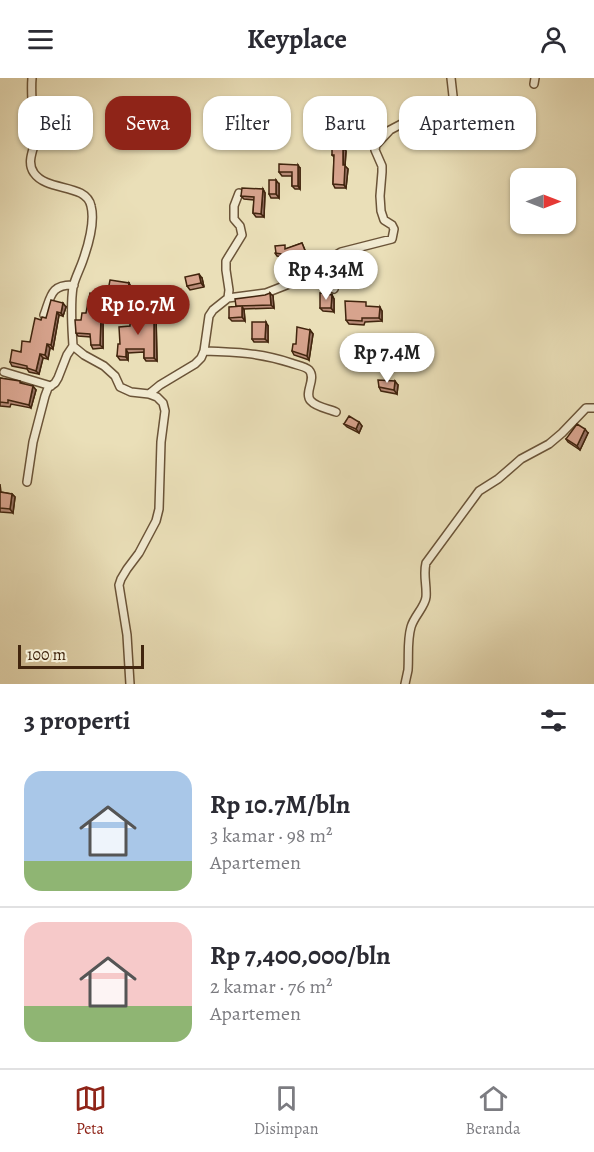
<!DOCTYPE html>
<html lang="id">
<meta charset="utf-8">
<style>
body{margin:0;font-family:Alegreya,serif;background:#f2f2f3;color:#2b2b33;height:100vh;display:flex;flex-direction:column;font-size:22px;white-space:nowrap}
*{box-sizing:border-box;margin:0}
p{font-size:20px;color:#7c7c81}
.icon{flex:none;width:33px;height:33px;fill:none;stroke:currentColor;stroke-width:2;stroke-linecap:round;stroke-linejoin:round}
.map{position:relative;height:606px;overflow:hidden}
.panel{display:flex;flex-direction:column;background:#fff;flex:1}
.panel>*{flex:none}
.hud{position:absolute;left:18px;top:18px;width:558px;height:54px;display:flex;gap:12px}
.needle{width:39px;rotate:90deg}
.controls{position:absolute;left:510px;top:90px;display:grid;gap:12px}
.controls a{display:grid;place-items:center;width:66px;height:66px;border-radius:12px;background:#fff;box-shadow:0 2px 4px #0004;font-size:30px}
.scale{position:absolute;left:18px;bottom:15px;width:126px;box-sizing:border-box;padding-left:6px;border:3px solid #41250e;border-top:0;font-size:16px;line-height:21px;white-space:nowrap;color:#41250e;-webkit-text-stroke:4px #f1ead1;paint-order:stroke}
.price{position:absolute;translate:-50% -51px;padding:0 14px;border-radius:21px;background:#fff;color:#222;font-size:20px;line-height:39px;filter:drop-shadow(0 2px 3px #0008)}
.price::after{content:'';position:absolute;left:50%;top:36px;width:18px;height:14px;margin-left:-9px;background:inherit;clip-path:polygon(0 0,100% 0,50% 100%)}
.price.current{background:#8f2418;color:#fff}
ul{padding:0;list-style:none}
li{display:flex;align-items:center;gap:18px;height:150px;padding:0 24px}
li+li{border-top:2px solid #e1e1e2}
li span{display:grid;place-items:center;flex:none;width:168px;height:120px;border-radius:18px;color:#555}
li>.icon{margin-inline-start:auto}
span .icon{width:72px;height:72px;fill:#fffc;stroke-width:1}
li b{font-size:26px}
h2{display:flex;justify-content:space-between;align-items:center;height:72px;padding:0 24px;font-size:26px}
.chip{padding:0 21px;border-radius:18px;background:#fff;box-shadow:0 2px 4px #0004;font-size:21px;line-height:54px}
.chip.current{background:#8f2418;color:#fff}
header{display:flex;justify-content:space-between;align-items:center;height:78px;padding:0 24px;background:#fff;font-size:27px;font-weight:700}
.tab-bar{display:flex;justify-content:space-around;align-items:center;height:84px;border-top:2px solid #e1e1e2;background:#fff;font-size:16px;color:#7c7c81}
.tab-bar a{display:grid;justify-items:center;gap:3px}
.tab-bar .current{color:#8f2418}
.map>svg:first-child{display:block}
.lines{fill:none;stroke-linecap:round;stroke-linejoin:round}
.street-casing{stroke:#6b5438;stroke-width:10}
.street{stroke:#f1ead1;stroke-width:7}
.wall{fill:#b98c79;stroke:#41250e;stroke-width:1.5}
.shaded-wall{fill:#967263;stroke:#41250e;stroke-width:1.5}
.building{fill:#d7a38d;stroke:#41250e;stroke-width:1.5}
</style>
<header><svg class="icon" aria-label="menu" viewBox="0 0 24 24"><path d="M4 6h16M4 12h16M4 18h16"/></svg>Keyplace<svg class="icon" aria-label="person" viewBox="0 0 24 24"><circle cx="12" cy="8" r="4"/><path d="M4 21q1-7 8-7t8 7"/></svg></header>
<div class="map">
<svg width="594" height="606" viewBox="0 0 594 606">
<rect width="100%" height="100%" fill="#eadfb8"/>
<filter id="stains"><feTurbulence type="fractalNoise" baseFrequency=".00333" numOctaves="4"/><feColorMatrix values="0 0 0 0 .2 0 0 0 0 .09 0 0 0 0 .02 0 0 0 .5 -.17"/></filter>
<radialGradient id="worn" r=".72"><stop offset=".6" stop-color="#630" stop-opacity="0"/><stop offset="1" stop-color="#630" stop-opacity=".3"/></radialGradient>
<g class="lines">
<g class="street-casing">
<path id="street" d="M32,0C31,12 32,25 33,37C34,44 37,52 36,60C34,71 26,84 34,95C47,114 86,105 91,128C95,143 88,168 83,182C80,191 75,200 73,209C70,228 72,249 73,268L84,277L104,288L115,298L120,309L131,314L149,316L157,319L163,325L165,333L161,364L159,431L156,443L139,475L127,491L121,501L119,507L127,557L130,606
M534,6L535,0
M311,199L331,180L341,174L392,161L394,151L392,147L384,142L381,133L380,118L382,94V88L375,72L376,67L390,52L409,42L417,41L437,48L447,49L454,44V27L451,0
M228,220L229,212L226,192V183L242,157L240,148L234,141V128L239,115
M44,237C51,219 50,206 74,207
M204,273C236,274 261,275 291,285C296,287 305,288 309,292C317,301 303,315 311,323C316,329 329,331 336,334
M4,294L51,308
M149,316L160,307L195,286L201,280L204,273L209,238L213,232L228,220L266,215L307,199H311L334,211
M27,404L33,364L45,318L48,310L55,305L58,300L67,277L73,268
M405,606C406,601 407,597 408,592C409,577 407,563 411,549C414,538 425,529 426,519C427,507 423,497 426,485L479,413L498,401L521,381L549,366L562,355L586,330H594"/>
</g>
<use href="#street" class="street"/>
</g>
<path class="wall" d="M343,70L346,73L345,88L348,91L346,110H335L333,106L334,79L332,77Z
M300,90V111H295L292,108V98H282L279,94Z
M279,106V120H271L269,116Z
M263,111L265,115L264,139H256L253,135L254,122L244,121L241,118Z
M302,165L310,184L293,190L289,180L277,178L275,175Z
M202,200L204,209L190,212L187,208Z
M129,205L131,209L130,215L123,214L121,231L102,229L100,241L103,245V270L93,271L91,267V259L78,258L76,255L81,242L86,235L107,218Z
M332,217L334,221V234L323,233L320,230Z
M273,218L274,230L244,231L245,243H232L229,240L236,228Z
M66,229L63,238L59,237L53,271L50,270L48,281L43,280L39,296L29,294L27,291L12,288L10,284L30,264L41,242Z
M369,229L382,233V243L365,244L364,247L349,246L346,242Z
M154,234L156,237L157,283H146L144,280V274L128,275V282H120L117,278L130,248L143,238Z
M268,248V264H254L252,261Z
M310,252L313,256L309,282L294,277L292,273L296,266Z
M398,267L397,276L382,274L379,270Z
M0,300L22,305L36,312L31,330L11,326L10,329L0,328Z
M398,307L397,316L381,313L379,309Z
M359,344L362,348L359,355L347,349L344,346Z
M588,355L580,372L568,364L566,361Z
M0,406L1,414L12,416L15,419L13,435L0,434Z"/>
<path class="shaded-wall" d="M343,70L346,73L345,88L348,91L346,110L344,107Z
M298,87L300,90V111L298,108Z
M276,102L279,106V120L276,116Z
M263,111L265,115L264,139L261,136Z
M199,196L202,200L204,209L201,205Z
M129,205L131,209L130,215L128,212Z
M120,211L123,214L121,231L119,227Z
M270,215L273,218L274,230L271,227Z
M332,217L334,221V234L331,230Z
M63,225L66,229L63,238L61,235Z
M100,226L102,229L100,244L97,241Z
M242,228L244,232L245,243L242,239Z
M380,229L382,233V243L379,240Z
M57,234L59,237L53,271L51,267Z
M154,234L156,237L157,283L154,280Z
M101,241L103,245V270L100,267Z
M266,244L268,248V264L265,261Z
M310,252L313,256L309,282L307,278Z
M395,263L398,267L397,276L394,272Z
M47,266L50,270L48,281L45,277Z
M126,271L128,275V282L126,279Z
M40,276L43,280L39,296L36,293Z
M395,303L398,307L397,316L394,312Z
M33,308L36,312L31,330L29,327Z
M359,344L362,348L359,355L356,351Z
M585,351L588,355L580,372L577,368Z
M12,416L15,419L13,435L10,431Z"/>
<path class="building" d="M332,69L343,70V87H345L344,107L333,106L334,77H332Z
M279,86L298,87V108H292V94H279Z
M269,102H276V116H269Z
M242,110L263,111L261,136L253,135L254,119L241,118Z
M302,165L308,180L291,186L288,177L275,175H276L275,168L285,167V171Z
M199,196L201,205L187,208L185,199Z
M110,202L129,205L128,212L120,211L119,227L100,226L97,241H101L100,267H91L90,256L76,255L75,242H81L82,235H86L90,215L107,218Z
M270,215L271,227L236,228L235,221L265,217Z
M320,215L332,217L331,230H320Z
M51,222L63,225L61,235L57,234L51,267L47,266L45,277L40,276L36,293L27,290V288L10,284L12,272L21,274L22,263L30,264L35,240L41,242L42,239L46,240Z
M345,223L366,224V228L380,229L379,240H362V243L346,242Z
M242,228V239L229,240V229Z
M143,234H154V280H144V271H126V279L117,278L118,266H120L119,249L130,248V238H143Z
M252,244H266L265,261H252Z
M297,249L310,252L307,278L292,273L293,266H296Z
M380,260L395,263L394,272L379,270Z
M0,300L20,303V305L33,308L29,327L8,322V325L0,324Z
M378,302L395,303L394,312L379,309Z
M349,338L359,344L356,351L344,346Z
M577,346L585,351L577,368L566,361Z
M0,414L12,416L10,431L0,430Z"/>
<rect width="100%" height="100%" filter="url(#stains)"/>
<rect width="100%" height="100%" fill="url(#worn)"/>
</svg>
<div class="controls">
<a><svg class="needle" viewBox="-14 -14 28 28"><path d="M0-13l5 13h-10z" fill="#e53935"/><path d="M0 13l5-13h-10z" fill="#7c7c81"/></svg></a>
</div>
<div class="scale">100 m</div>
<b class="price" style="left:326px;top:223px">Rp 4.34M</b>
<b class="price current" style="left:138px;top:258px">Rp 10.7M</b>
<b class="price" style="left:387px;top:306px">Rp 7.4M</b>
<div class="hud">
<a class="chip">Beli</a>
<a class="chip current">Sewa</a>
<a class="chip">Filter</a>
<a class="chip">Baru</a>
<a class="chip">Apartemen</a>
</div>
</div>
<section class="panel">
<h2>3 properti<svg class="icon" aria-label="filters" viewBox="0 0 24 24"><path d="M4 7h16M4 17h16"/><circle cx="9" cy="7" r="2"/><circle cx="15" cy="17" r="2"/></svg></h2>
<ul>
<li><span style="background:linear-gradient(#a9c7e8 75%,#8fb573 0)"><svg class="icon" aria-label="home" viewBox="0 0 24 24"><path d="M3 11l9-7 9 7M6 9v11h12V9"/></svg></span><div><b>Rp 10.7M/bln</b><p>3 kamar · 98 m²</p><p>Apartemen</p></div></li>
<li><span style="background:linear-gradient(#f6c9c9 70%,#8fb573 0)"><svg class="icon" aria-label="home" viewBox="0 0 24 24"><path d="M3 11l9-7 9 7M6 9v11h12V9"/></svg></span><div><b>Rp 7,400,000/bln</b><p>2 kamar · 76 m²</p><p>Apartemen</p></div></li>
</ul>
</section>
<nav class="tab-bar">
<a class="current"><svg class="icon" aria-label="map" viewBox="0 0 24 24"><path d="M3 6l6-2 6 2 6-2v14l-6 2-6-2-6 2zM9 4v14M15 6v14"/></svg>Peta</a>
<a><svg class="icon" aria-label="saved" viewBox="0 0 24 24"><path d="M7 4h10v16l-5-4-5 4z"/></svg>Disimpan</a>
<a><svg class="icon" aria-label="home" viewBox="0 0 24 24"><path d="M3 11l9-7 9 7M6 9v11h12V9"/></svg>Beranda</a>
</nav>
